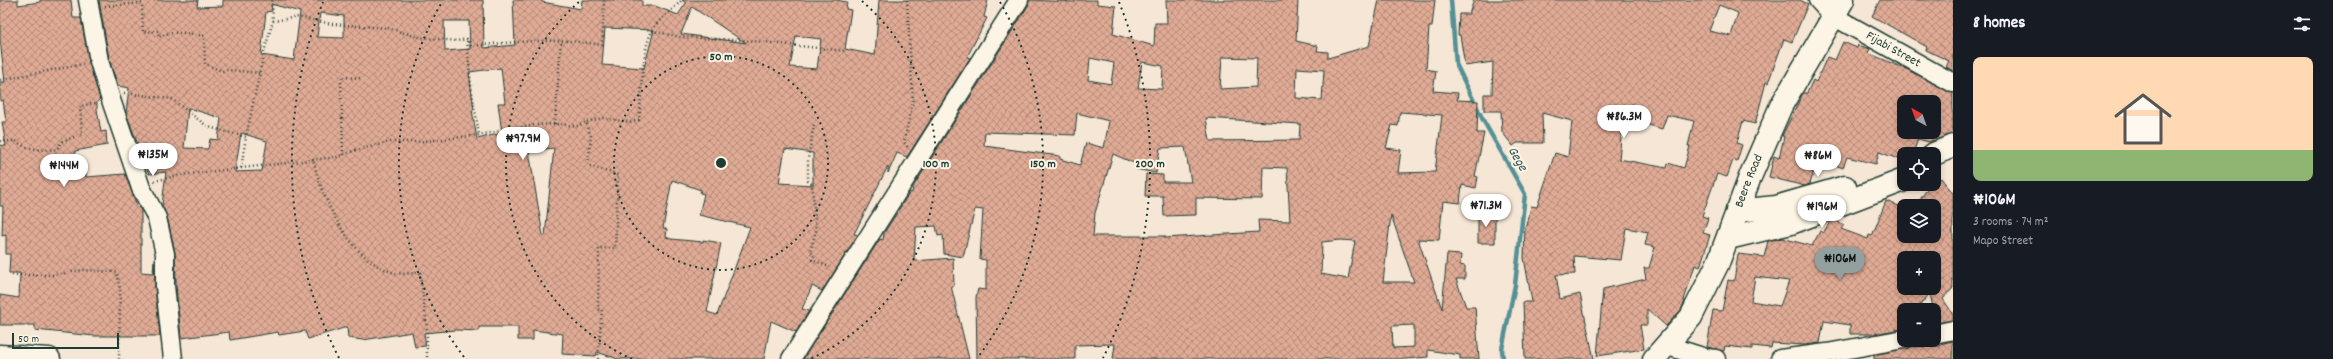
<!DOCTYPE html>
<meta charset="utf-8">
<style>
body{margin:0;font-family:Dekko,sans-serif;background:#20242c;color:#f1f3f6;height:100vh;display:flex;flex-direction:column;font-size:15px;white-space:nowrap}
*{box-sizing:border-box;margin:0}
p{font-size:13px;color:#9ea1a6}
.icon{flex:none;width:22px;height:22px;fill:none;stroke:currentColor;stroke-width:2;stroke-linecap:round;stroke-linejoin:round}
.map{position:relative;flex:1;overflow:hidden}
.side{display:flex;flex-direction:column;background:#171b24;width:380px}
.side>*{flex:none}
.needle{width:26px;rotate:320deg}
.tools{position:absolute;left:1897px;top:95px;display:grid;gap:8px}
.tools a{display:grid;place-items:center;width:44px;height:44px;border-radius:8px;background:#171b24;box-shadow:0 2px 6px #0003;font-size:20px}
.scale{position:absolute;left:12px;bottom:10px;width:107px;box-sizing:border-box;padding-left:4px;border:2px solid #1f3d34;border-top:0;font-size:11px;line-height:14px;white-space:nowrap;color:#1f3d34;-webkit-text-stroke:3px #fcf5e5;paint-order:stroke}
.price{position:absolute;translate:-50% -34px;padding:0 9px;border-radius:14px;background:#fff;color:#222;font-size:13px;line-height:26px;filter:drop-shadow(0 1px 2px #0008)}
.price::after{content:'';position:absolute;left:50%;top:24px;width:12px;height:9px;margin-left:-6px;background:inherit;clip-path:polygon(0 0,100% 0,50% 100%)}
.price.selected{background:#92a19f;color:#111}
ul{padding:0;list-style:none}
li{display:grid;align-content:center;gap:8px;height:212px;padding:0 20px}
li+li{border-top:1px solid #363941}
li span{display:grid;place-items:center;height:124px;border-radius:8px;color:#555}
li>.icon{margin-inline-start:auto}
span .icon{width:72px;height:72px;fill:#fffc;stroke-width:1}
li b{font-size:17px}
h2{display:flex;justify-content:space-between;align-items:center;height:48px;padding:0 20px;font-size:17px}
main{display:flex;flex:1;min-height:0}
.map>svg:first-child{display:block}
.lines{fill:none;stroke-linecap:round;stroke-linejoin:round}
.stream{stroke:#549095;stroke-width:4.5}
.building{fill:url(#building-cross-hatch);stroke:#1f3d34;fill-rule:evenodd}
.minor-casing{stroke:#1f3d34;stroke-width:21}
.major-casing{stroke:#1f3d34;stroke-width:25}
.path{stroke:#1f3d34;stroke-width:2.5;stroke-dasharray:1 3;stroke-linecap:butt}
.minor{stroke:#fcf5e5;stroke-width:18}
.major{stroke:#fcf5e5;stroke-width:22}
.ring{fill:none;stroke:#1f3d34;stroke-width:2;stroke-dasharray:2 4}
.labels{text-anchor:middle;dominant-baseline:central;stroke-width:4;stroke-linejoin:round;paint-order:stroke}
.street-label{font-size:13px;fill:#1f3d34;stroke:#fcf5e5}
.water-label{font-size:14px;font-style:italic;fill:#315954;stroke:#fcf5e5}
.centre{fill:#1f3d34;stroke:#fcf5e5;stroke-width:2}
.ring-label{font-size:12px;text-anchor:middle;font-weight:bold;fill:#1f3d34;stroke:#fcf5e5;stroke-width:4;stroke-linejoin:round;paint-order:stroke}
</style>
<main>
<div class="map">
<svg width="1953" height="359" viewBox="0 0 1953 359">
<defs>
<pattern id="building-cross-hatch" width="8" height="8" patternUnits="userSpaceOnUse"><rect width="8" height="8" fill="#e0aa95"/><path d="M0 0l8 8M0 8l8-8" fill="none" stroke="#b58c7a"/></pattern>
</defs>
<rect width="100%" height="100%" fill="#f6e6d5"/>
<filter id="ink" filterUnits="userSpaceOnUse"><feTurbulence type="fractalNoise" baseFrequency=".025" numOctaves="2"/><feDisplacementMap in="SourceGraphic" scale="8" xChannelSelector="R" yChannelSelector="G"/><feConvolveMatrix kernelMatrix="1 2 1 2 8 2 1 2 1" color-interpolation-filters="sRGB"/></filter>
<g filter="url(#ink)">
<g class="lines">
<path class="stream" d="M1451,0L1456,64L1483,120L1525,194L1515,285L1502,349L1503,359"/>
</g>
<path class="building" d="M0,0H18V5L40,2V0H71L73,18H81L89,63L100,99L97,102V109L101,132L106,131L107,145L75,151L76,174L86,173V177L125,174L137,206L141,210V272L153,273L154,261L155,287L160,336H95L35,330V325H0V295L19,298L20,273H9L10,254H6V235L2,236L3,206H0V145L6,146L2,122H6L3,100L0,101V82H5L0,40Z
M99,0H198L197,7L223,6V0H483L484,48L515,45L513,0H542V2L581,9L582,0H642V6H655L678,15L686,3L682,0H836L847,2L846,9L851,10L845,49L875,55L879,0H988L984,17L987,18L967,57L970,58L907,157L897,153L888,173V166L854,234L858,235L822,291L812,286L802,309L809,311L796,332L771,321L764,359H618L597,352L596,356L562,354L563,334L533,330V340H518V327H479V331L456,330L424,333L426,346L415,347L412,332L363,340L348,338L347,327L308,339L305,331L279,335L278,332L230,340L229,332L181,338L176,285L175,252L167,216L162,205L166,172L149,174L126,113L129,88L118,86L109,59ZM271,4L300,12L294,60L261,55L266,12L272,11ZM692,7L746,43L681,34ZM320,13L344,16V38L317,37ZM444,21H469L470,49L445,51ZM605,28L654,30L644,68L602,65ZM796,36L821,39L817,69L790,67ZM501,68L505,103H498L502,133L477,139L472,110H474L469,72ZM188,108L221,118L218,140L210,139L208,149L184,148ZM241,133L267,141L262,171L235,172ZM554,148L545,236H543L529,151ZM785,149L813,153V185L779,183ZM672,180L701,190L700,193L704,194L699,215L750,227L717,315L707,312L721,243L703,240V242L671,239L666,237L667,229L663,228Z
M1029,0L1075,2V0H1097V4L1116,6L1113,34L1154,46L1155,23H1167L1166,0H1298L1296,41L1318,46L1317,51L1328,52V58L1369,46L1379,0H1435L1432,27H1429L1426,69L1436,71L1433,91L1458,93L1457,100L1478,101L1477,133H1484L1475,176L1478,177L1476,188L1462,185L1460,203L1443,201L1439,240L1418,239L1442,309L1447,254L1461,255L1460,265L1465,266V279H1456L1466,307H1475L1479,359H1460V355L1428,350V357L1406,359H1113L1115,344L1075,345V359H977L976,297L978,289L986,290V260L980,259L983,210L975,209L963,257L944,254L943,235L938,236L936,226L916,227L914,261L953,258L954,286H951L969,359H803L880,239L883,240L884,233L910,192L912,193L913,187L1028,6ZM1222,57L1257,58L1256,87L1220,89ZM1090,58L1114,63L1111,84L1088,80ZM1142,62L1163,66L1162,89L1138,88ZM1297,68L1324,70L1322,100L1296,98ZM1400,112L1442,115L1435,172L1398,173L1401,150L1386,148L1392,125L1398,126ZM1077,113L1109,121L1104,148L1086,143L1080,165L1060,159V156L984,146L985,132L1075,135ZM1206,118L1300,124L1299,140L1210,141ZM1185,147L1191,182H1163V175L1146,174L1145,196H1163L1164,216L1196,215V198L1262,199L1263,167L1287,168L1290,221L1258,220L1259,232L1165,238V236H1093L1095,213L1113,154L1136,164L1135,169L1156,173L1160,148ZM1391,215L1414,282H1383ZM1340,240L1355,241L1348,279L1321,274L1322,242ZM1414,325V347L1393,348L1392,326Z
M1474,0H1800L1808,4L1792,42L1784,39L1768,83L1766,82L1755,124L1743,121L1737,143L1742,145L1737,161L1733,160L1727,177L1717,174L1702,216L1708,218L1703,233L1710,235L1700,267L1695,265L1684,300L1685,301L1681,310L1666,326L1647,309V325H1640L1644,349L1597,356L1603,289L1646,279L1644,268H1649L1655,247L1645,245L1648,232L1626,228L1621,260L1574,256L1575,274L1556,275L1560,299L1580,294L1594,359H1525L1523,302H1532L1524,258L1525,226H1527L1531,206L1537,207L1555,153L1568,157L1572,121L1542,113L1543,143H1517L1513,146L1502,132L1501,111H1484V94H1492L1493,62L1465,66L1460,35H1458L1459,14H1469ZM1719,5L1738,13L1731,36L1709,31ZM1667,115L1694,121L1688,146H1690L1684,168L1668,163L1667,168L1619,159L1623,117L1662,129Z
M1880,0H1953V71L1946,67L1949,61L1926,50L1927,47L1872,16Z
M1843,42L1857,48L1858,45L1870,49L1868,53L1906,69L1953,93V134L1929,142L1918,139L1913,153L1904,150V161L1879,152L1876,164L1847,157L1843,168L1822,160L1821,163L1817,161L1810,184L1805,186L1769,177L1774,156L1779,158L1784,137L1782,136L1803,93H1807L1813,80L1816,82L1827,57L1835,60ZM1904,102H1934V132H1904Z
M1941,178L1953,193V288L1943,299L1953,314V320L1936,323L1930,293L1917,309L1901,310V329L1875,334H1850V325L1824,321L1820,343L1805,345L1772,343L1771,348L1752,346V349L1725,346L1724,351L1707,347L1713,310L1722,311L1728,280L1734,281L1738,254L1764,257L1768,241L1782,238L1812,246L1820,231L1823,233L1830,222L1835,220L1844,225L1841,229L1868,239L1869,235L1872,236L1886,201L1904,208V236H1934V206H1916L1927,189ZM1904,258H1934V288H1904ZM1755,277L1789,281L1780,306L1751,301Z
M1478,212H1495V243H1478Z
M1953,341V359H1874V355L1911,347L1940,346L1939,344Z"/>
<g class="lines">
<g class="minor-casing">
<g id="minor">
<path d="M88,0L99,61L111,100L141,188L157,218L165,254V286L173,359"/>
<path id="s1" d="M1818,0L1833,16L1953,83"/>
<path d="M1934,334L1953,330"/>
<path d="M1668,346L1706,358L1716,359"/>
<path d="M791,359L1019,0"/>
<path d="M1780,359L1827,353L1904,339"/>
</g>
</g>
<g class="major-casing">
<g id="major">
<path d="M1934,154L1953,146"/>
<path d="M1737,211L1776,207L1845,187"/>
<path d="M1728,238L1791,223L1904,180"/>
<path d="M0,356L49,359"/>
<path id="s2" d="M1654,359L1691,317L1718,263L1750,177L1781,106L1843,0"/>
</g>
</g>
<path class="path" d="M907,0L913,100L904,142L908,148
M105,6L142,3L143,32L158,31L159,37C173,29 189,34 204,36L205,64L222,71L228,70L260,73
M273,21L298,17L332,24L388,28L418,37L457,41L467,39L471,46C514,42 558,37 602,45L604,0
M652,31L681,37L755,41L845,51
M467,41L471,86L479,135
M0,80L84,64
M124,93L172,99L208,127L246,137L264,52L273,21L272,0
M555,124L561,41
M814,125L808,159V181L812,184L816,231L810,252L814,255L812,260L830,267
M0,141H16C26,150 44,151 57,149L61,142L82,134L80,106L96,103
M343,155L341,77L360,78
M313,158C321,198 350,260 392,272C400,275 411,273 420,273L427,329V359
M241,168L246,137
M154,181L181,175L337,157L353,151L390,142H417L479,135L535,125L555,124L578,126L586,122
M12,275H55L82,270L117,272L120,290L119,359
M598,359L602,310L598,309L599,248H615L618,175L588,165L591,137L586,122L602,118L631,122L639,120C642,96 641,52 652,31C658,19 673,10 682,0"/>
<use href="#minor" class="minor"/>
<use href="#major" class="major"/>
</g>
</g>
<g class="ring">
<circle cx="721" cy="163" r="107"/>
<path d="M632 359A215 215 0 0 1 580 1M862 1A215 215 0 0 1 810 359"/>
<path d="M464 357A322 322 0 0 1 442 2M1000 2A322 322 0 0 1 978 357"/>
<path d="M339 358A429 429 0 0 1 323 2M1119 2A429 429 0 0 1 1103 358"/>
</g>
<g class="labels">
<g class="street-label">
<text stroke="none"><textPath href="#s1" startOffset="91">Fijabi Street</textPath></text>
<text stroke="none"><textPath href="#s2" startOffset="204">Beere Road</textPath></text>
</g>
<g class="water-label">
<text transform="translate(1517 159) rotate(60)">Gege</text>
</g>
</g>
<circle cx="721" cy="163" r="6" class="centre"/>
<g class="ring-label">
<text x="721" y="60">50 m</text>
<text x="936" y="167">100 m</text>
<text x="1043" y="167">150 m</text>
<text x="1150" y="167">200 m</text>
</g>
</svg>
<div class="tools">
<a><svg class="needle" viewBox="-14 -14 28 28"><path d="M0-13l5 13h-10z" fill="#e53935"/><path d="M0 13l5-13h-10z" fill="#9ea1a6"/></svg></a>
<a><svg class="icon" aria-label="locate" viewBox="0 0 24 24"><circle cx="12" cy="12" r="6"/><path d="M12 2v4M12 18v4M2 12h4M18 12h4"/></svg></a>
<a><svg class="icon" aria-label="layers" viewBox="0 0 24 24"><path d="M12 4l9 5-9 5-9-5zM3 14l9 5 9-5"/></svg></a>
<a>+</a>
<a>−</a>
</div>
<div class="scale">50 m</div>
<b class="price" style="left:1624px;top:139px">₦86.3M</b>
<b class="price" style="left:523px;top:161px">₦97.9M</b>
<b class="price" style="left:153px;top:177px">₦135M</b>
<b class="price" style="left:1818px;top:178px">₦86M</b>
<b class="price" style="left:64px;top:188px">₦144M</b>
<b class="price" style="left:1486px;top:228px">₦71.3M</b>
<b class="price" style="left:1822px;top:229px">₦196M</b>
<b class="price selected" style="left:1840px;top:281px">₦106M</b>
</div>
<section class="side">
<h2>8 homes<svg class="icon" aria-label="filters" viewBox="0 0 24 24"><path d="M4 7h16M4 17h16"/><circle cx="9" cy="7" r="2"/><circle cx="15" cy="17" r="2"/></svg></h2>
<ul>
<li><span style="background:linear-gradient(#ffd9b3 75%,#8fb573 0)"><svg class="icon" aria-label="home" viewBox="0 0 24 24"><path d="M3 11l9-7 9 7M6 9v11h12V9"/></svg></span><div><b>₦106M</b><p>3 rooms · 74 m²</p><p>Mapo Street</p></div></li>
</ul>
</section>
</main>
